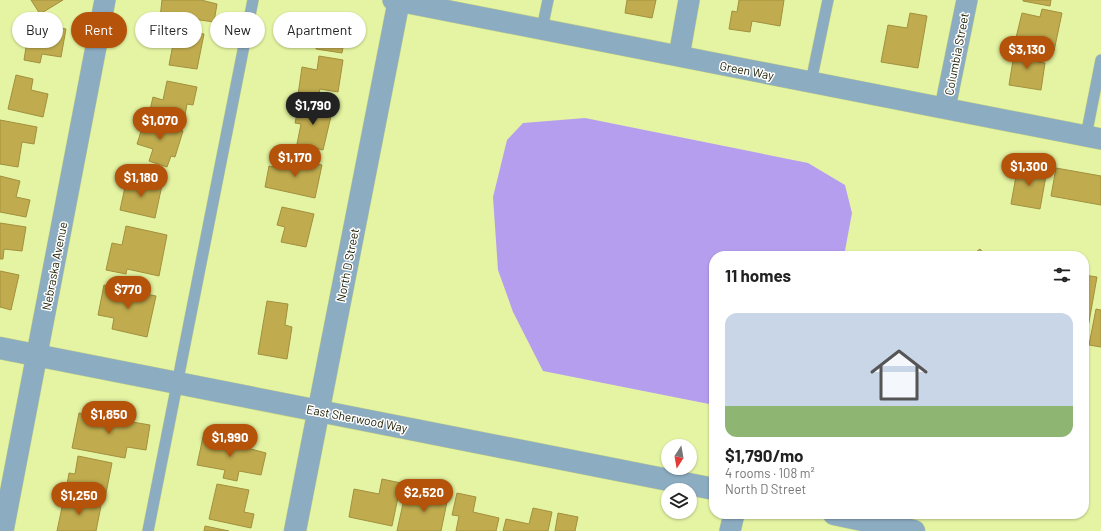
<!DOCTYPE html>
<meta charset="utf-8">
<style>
body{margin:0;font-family:Barlow,sans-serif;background:#f2f2f2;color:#222;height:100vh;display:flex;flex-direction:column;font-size:15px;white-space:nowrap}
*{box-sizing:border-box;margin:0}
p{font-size:13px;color:#767676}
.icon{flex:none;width:22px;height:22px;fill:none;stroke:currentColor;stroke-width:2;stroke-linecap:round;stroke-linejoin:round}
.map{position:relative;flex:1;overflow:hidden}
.side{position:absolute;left:709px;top:251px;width:380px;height:268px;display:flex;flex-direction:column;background:#fff;border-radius:16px;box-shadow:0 1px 3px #0004}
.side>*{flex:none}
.top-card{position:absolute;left:12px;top:12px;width:380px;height:36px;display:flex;gap:8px}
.needle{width:26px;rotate:191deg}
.fabs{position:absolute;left:661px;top:439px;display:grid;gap:8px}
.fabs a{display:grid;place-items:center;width:36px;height:36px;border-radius:50%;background:#fff;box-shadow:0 1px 3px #0004;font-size:20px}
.price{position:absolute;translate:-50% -34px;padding:0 9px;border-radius:14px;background:#b45309;color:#fff;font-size:13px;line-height:26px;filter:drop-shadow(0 1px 2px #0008)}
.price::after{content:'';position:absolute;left:50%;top:24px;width:12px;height:9px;margin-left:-6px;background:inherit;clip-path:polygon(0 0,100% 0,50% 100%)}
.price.current{background:#222;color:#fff}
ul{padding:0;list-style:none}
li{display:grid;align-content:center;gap:8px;height:212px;padding:0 16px}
li span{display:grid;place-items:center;height:124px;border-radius:12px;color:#555}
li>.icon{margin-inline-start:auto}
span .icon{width:72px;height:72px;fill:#fffc;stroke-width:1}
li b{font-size:17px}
h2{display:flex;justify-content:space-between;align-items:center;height:48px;padding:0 16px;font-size:17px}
.chip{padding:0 14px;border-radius:18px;background:#fff;box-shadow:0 1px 3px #0004;font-size:14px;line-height:36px}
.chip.current{background:#b45309;color:#fff}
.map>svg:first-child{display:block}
.water{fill:#b69eef}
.building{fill:#c0ac4e;stroke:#a2903d}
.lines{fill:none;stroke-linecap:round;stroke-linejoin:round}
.service-casing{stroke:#c3d188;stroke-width:12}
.minor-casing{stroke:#c3d188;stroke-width:22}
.tertiary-casing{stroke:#c3d188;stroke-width:23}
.service{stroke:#8cacc2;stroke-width:11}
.minor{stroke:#8cacc2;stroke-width:21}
.tertiary{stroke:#8cacc2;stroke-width:22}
.labels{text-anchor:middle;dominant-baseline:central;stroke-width:3;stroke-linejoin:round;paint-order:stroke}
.street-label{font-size:12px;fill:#181c00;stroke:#fff}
</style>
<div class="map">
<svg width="1101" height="531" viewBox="0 0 1101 531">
<rect width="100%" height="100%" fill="#e4f4a2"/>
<path class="water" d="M585,118L808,163L845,185L852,213L844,256H714V405L543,371L513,312L498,270L493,197L507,140L523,123Z"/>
<path class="building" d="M31,0H63L40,14Z
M162,0H201L217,4L214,22L186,18L185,22L160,18Z
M627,0H656L652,18L625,13Z
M739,0H784L780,26L752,21L750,32L729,29L732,11L737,12Z
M1023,0H1051L1050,6L1023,1Z
M1042,9L1062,13L1054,51L1015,42L1022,13L1040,17Z
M910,13L927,16L918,68L881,62L888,25L907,28Z
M302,18L320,21L317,39L299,35Z
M321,20L347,24L342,53L316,49Z
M30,22L66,29L61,57L42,54L40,63L24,60Z
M176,29L204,34L197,69L169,65Z
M1015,48L1038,52L1037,62L1045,63L1041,90L1009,85Z
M319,56L343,60L338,92L320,89L318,98L298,95L302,67L317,70Z
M16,75L33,79L31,90L48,94L43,117L8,109Z
M167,81L197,87L193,105L187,104L184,121L149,114L153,97L163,100Z
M299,104L332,112L323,150L297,144L301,124L295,123Z
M145,119L183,131L175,157L171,156L167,167L149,161L153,149L137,144Z
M0,120L37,127L34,144L22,142L18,167L0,164Z
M288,158L322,165L315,198L265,187L269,166L285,169Z
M1018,165L1047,170L1040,209L1011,204Z
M1056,168L1101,176V205L1051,196Z
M0,176L20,181L16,197L30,200L26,217L0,212Z
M127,178L162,185L155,218L120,210Z
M282,207L314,214L306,247L281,242L285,227L277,225Z
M0,223L26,227L22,251L4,249L3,259H0Z
M126,226L167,235L159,276L127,269L126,274L106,270L112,243L122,245Z
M980,249L986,256H971Z
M0,271L19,275L11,310L0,307Z
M1084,275L1097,277L1085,344H1084Z
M104,285L156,296L147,337L112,329L114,318L98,315Z
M267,301L288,304L285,325L292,327L287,359L258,354Z
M1096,309L1101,310V347L1089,345Z
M79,413L150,425L146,450L127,447L125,458L72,448Z
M203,437L247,446V448L266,453L261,475L239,471L237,481L223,478L225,470L197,465Z
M78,456L112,463L105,498L66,490L69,473L75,474Z
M382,479L401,483L392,526L349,517L354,489L379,494Z
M217,484L249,490L244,512L254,514L251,528L209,519Z
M432,488L449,492L441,531H397L404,499L428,504Z
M457,493L476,497L473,512L499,518L496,531H456L459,516L452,515Z
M64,498L101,506L96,531H57Z
M533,508L552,512L548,531H503L506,519L529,524Z
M558,513L578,517L575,531H555Z
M205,526L229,531H204Z"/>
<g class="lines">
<g class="service-casing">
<path id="service" d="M542,29L548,0
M811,82L828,0
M1086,136L1101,60
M148,531L253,0"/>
</g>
<g class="minor-casing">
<path id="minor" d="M393,0L1101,139
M679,56L689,0
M945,108L967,0
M3,531L105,0
M730,531L734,514"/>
</g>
<g class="tertiary-casing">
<path id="tertiary" d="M0,348L714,489
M834,514L914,531
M295,531L399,0"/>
</g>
<use href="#service" class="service"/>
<use href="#minor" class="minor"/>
<use href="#tertiary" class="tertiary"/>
</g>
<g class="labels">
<g class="street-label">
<text transform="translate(956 54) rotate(-79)">Columbia Street</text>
<text transform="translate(747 70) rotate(11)">Green Way</text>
<text transform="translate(347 265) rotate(-79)">North D Street</text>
<text transform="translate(54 266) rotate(-79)">Nebraska Avenue</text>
<text transform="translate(357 418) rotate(11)">East Sherwood Way</text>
</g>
</g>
</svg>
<div class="fabs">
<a><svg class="needle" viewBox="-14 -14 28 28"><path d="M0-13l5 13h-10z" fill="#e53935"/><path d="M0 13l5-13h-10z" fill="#767676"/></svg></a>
<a><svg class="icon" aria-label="layers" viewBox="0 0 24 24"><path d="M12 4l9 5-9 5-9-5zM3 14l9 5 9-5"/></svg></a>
</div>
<b class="price" style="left:1027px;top:70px">$3,130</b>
<b class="price current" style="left:313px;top:126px">$1,790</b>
<b class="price" style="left:160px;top:141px">$1,070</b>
<b class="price" style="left:295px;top:178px">$1,170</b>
<b class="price" style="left:1029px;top:187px">$1,300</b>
<b class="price" style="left:141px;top:198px">$1,180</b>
<b class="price" style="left:128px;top:310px">$770</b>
<b class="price" style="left:109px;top:435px">$1,850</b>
<b class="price" style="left:230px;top:458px">$1,990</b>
<b class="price" style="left:424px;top:513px">$2,520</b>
<b class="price" style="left:79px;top:516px">$1,250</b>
<div class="top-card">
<a class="chip">Buy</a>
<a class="chip current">Rent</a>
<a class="chip">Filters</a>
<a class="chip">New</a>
<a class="chip">Apartment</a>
</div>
<section class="side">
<h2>11 homes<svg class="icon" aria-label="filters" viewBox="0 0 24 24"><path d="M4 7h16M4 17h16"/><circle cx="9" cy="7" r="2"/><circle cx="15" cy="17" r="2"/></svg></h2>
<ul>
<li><span style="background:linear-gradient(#c9d6e8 75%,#8fb573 0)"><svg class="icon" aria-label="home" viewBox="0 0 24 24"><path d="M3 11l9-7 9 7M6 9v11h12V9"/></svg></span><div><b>$1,790/mo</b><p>4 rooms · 108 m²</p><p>North D Street</p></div></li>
</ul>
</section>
</div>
